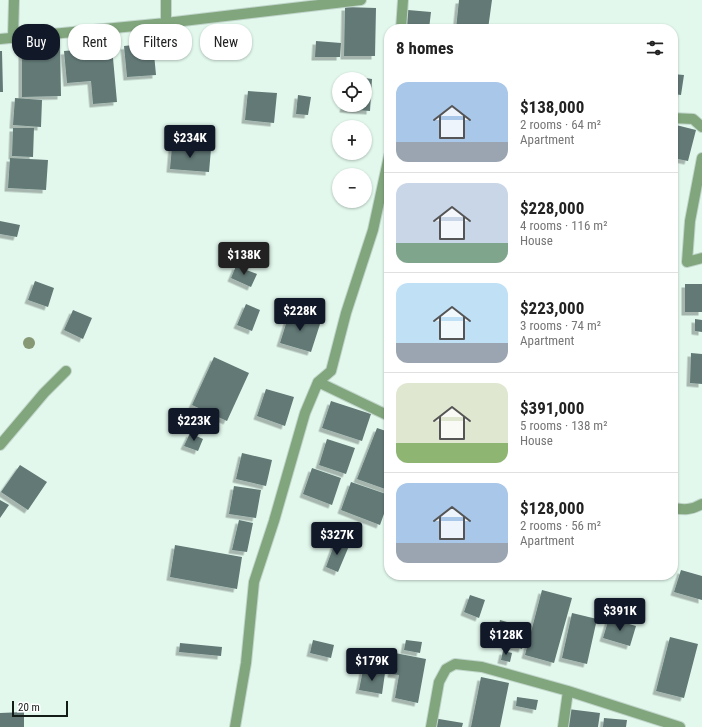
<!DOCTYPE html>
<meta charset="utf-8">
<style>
body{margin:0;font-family:"Roboto Condensed",sans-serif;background:#f6f6f6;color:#222;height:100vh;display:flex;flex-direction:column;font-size:15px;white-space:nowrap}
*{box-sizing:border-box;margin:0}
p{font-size:13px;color:#767676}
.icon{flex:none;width:22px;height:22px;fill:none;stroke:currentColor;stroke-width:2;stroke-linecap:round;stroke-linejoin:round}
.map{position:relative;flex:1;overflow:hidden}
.drawer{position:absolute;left:384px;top:24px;width:294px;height:556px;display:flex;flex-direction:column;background:#fff;border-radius:16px;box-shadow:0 1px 3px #0004}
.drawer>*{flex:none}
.hud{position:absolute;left:12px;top:24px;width:312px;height:36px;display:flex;gap:8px}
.controls{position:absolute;left:332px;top:72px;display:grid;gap:8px}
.controls a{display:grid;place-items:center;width:40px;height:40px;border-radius:50%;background:#fff;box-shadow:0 1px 3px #0004;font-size:20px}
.scale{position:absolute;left:12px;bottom:10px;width:56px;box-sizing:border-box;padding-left:4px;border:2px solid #141c18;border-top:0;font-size:11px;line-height:14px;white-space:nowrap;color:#141c18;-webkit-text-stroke:3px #fff;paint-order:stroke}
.price{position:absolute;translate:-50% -34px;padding:0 9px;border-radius:4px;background:#111827;color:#fff;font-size:13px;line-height:26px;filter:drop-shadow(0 1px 2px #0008)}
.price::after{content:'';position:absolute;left:50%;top:24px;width:12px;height:9px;margin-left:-6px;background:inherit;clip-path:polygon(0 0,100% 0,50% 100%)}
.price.selected{background:#222;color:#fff}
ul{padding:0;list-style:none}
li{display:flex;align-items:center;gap:12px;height:100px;padding:0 12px}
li+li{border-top:1px solid #e0e0e0}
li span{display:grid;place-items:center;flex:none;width:112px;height:80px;border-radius:12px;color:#555}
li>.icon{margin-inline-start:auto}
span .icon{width:48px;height:48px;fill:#fffc;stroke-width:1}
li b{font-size:17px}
h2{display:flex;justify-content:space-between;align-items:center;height:48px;padding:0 12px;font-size:17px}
.pill{padding:0 14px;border-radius:16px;background:#fff;box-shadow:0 1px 3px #0004;font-size:14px;line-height:36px}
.pill.selected{background:#111827;color:#fff}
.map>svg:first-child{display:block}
.building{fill:#627976;filter:url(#shadow)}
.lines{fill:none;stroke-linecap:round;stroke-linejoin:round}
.minor-casing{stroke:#c1d5cb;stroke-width:12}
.minor{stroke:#81a67d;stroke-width:10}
.tree{fill:#879875}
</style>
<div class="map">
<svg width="702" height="727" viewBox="0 0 702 727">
<defs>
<filter id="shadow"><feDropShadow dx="-3.5" dy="3.5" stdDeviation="0" flood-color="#0004"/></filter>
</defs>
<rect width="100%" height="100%" fill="#e2f8ed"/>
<path class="building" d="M459,0H492L488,29H456Z
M345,7L376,8L375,56H344Z
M408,10L431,12L429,29H406Z
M316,41L341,43L340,57H315Z
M153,43L156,75L127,77L124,46Z
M22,44H60L61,96L22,97Z
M112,47L117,102L93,104L91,81L67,83L64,51Z
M0,51H2L3,92H0Z
M673,74L684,75L681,95L673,94Z
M365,78L372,79L370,111L343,109L344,105H365Z
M248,91L277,93L274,123L245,120Z
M298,95L311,97L308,115L296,114Z
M15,98L42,100L41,127L13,125Z
M676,125L696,130L688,161L673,158V138Z
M13,128H34L33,157L12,156Z
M172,146L211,149L209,172L170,169Z
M10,158L48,160L46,190L8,188Z
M0,221L20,225L17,237L0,234Z
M236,266L257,274L251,287L231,278Z
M35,281L54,288L48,307L28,300Z
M685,284H702V312H685Z
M246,304L260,310L252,331L237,325Z
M73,310L92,318L83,339L64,330Z
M290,311L321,321L311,352L280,343Z
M695,319L702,320V332L695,331Z
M691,353L702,354V384L690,383Z
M214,357L249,373L227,421L192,405Z
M266,389L294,397L285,426L257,416Z
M331,401L371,414L362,441L322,428Z
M377,428L389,432L388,490L357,479Z
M190,433L203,439L198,451L184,446Z
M327,439L355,448L346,474L319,465Z
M242,453L272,460L266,486L236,479Z
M20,465L47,482L28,510L1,492Z
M312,468L341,478L332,505L303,494Z
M351,482L389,495V500L380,525L341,510Z
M234,486L261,490L256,518L229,514Z
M0,500L9,505L0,518Z
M239,520L253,523L247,552L232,550Z
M336,540L349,546L338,572L326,567Z
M175,545L242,557L237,589L170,577Z
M681,570L702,576V600L674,592Z
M542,590L572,598L554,663L525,655Z
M470,595L485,600L479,618L464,612Z
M572,613L597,619L587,664L562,658Z
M609,618L636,626L630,646L603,638Z
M500,620L528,628L522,649L495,641Z
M670,637L698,644L684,698L656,691Z
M313,640L334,645L331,658L310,653Z
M406,640L422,642L420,653L404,650Z
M180,643L222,647L221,656L179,652Z
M503,651L512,653L510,662L501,660Z
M395,653L426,659L418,703L395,698L399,675L391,674Z
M363,670L385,673L382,694L359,690Z
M481,677L509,683L500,727H471Z
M517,697L538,700L536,710L516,706Z
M568,709L600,713L598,727H566Z
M24,712V727H0V713Z
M433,718L463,723L462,727H431Z
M604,718L627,720L626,727H603Z"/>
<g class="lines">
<g class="minor-casing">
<path id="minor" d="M166,0V23
M401,29L403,0
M13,38L14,0
M0,39L166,23L361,0
M673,118L693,119L702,127
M702,158L690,221L687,262L702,258
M318,382L389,416
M0,445L44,393L66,371
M673,508C684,510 692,510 702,504
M235,727L246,663L254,582L274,521L305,413L318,382L331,371L346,313L373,230L389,156
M431,727L439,682L446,669L455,664L482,667L568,691L680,727
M563,727L568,691"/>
</g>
<use href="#minor" class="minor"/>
</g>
<circle class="tree" cx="29" cy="343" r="6"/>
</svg>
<div class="controls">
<a><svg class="icon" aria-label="locate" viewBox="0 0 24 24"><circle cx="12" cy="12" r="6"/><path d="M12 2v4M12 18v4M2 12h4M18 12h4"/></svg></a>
<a>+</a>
<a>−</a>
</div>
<div class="scale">20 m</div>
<b class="price" style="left:190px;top:159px">$234K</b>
<b class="price selected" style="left:244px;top:276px">$138K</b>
<b class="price" style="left:300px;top:332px">$228K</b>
<b class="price" style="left:194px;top:442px">$223K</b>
<b class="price" style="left:337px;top:556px">$327K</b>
<b class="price" style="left:620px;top:632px">$391K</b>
<b class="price" style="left:506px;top:656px">$128K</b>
<b class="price" style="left:372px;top:682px">$179K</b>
<div class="hud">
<a class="pill selected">Buy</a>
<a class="pill">Rent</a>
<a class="pill">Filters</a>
<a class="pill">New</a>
</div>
<section class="drawer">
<h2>8 homes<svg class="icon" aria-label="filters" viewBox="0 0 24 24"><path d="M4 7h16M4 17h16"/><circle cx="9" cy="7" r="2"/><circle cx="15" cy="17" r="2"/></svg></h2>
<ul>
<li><span style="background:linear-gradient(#a9c7e8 75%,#9aa5b1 0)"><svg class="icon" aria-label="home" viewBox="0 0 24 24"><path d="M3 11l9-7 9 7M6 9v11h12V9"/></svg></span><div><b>$138,000</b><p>2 rooms · 64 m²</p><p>Apartment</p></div></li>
<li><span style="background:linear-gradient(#c9d6e8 75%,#7fa58c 0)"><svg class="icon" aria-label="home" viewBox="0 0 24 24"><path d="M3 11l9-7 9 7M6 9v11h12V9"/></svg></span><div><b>$228,000</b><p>4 rooms · 116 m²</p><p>House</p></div></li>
<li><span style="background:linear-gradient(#bfe0f5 75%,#9aa5b1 0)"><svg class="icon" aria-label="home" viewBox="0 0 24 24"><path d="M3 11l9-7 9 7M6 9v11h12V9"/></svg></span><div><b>$223,000</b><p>3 rooms · 74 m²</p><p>Apartment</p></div></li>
<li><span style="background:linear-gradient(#dfe7d0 75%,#8fb573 0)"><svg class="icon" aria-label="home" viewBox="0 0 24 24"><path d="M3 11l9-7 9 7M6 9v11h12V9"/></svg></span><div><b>$391,000</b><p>5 rooms · 138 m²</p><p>House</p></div></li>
<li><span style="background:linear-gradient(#a9c7e8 75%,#9aa5b1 0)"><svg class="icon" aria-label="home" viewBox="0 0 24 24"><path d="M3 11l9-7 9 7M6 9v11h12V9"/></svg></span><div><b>$128,000</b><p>2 rooms · 56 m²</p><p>Apartment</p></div></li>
</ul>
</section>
</div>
